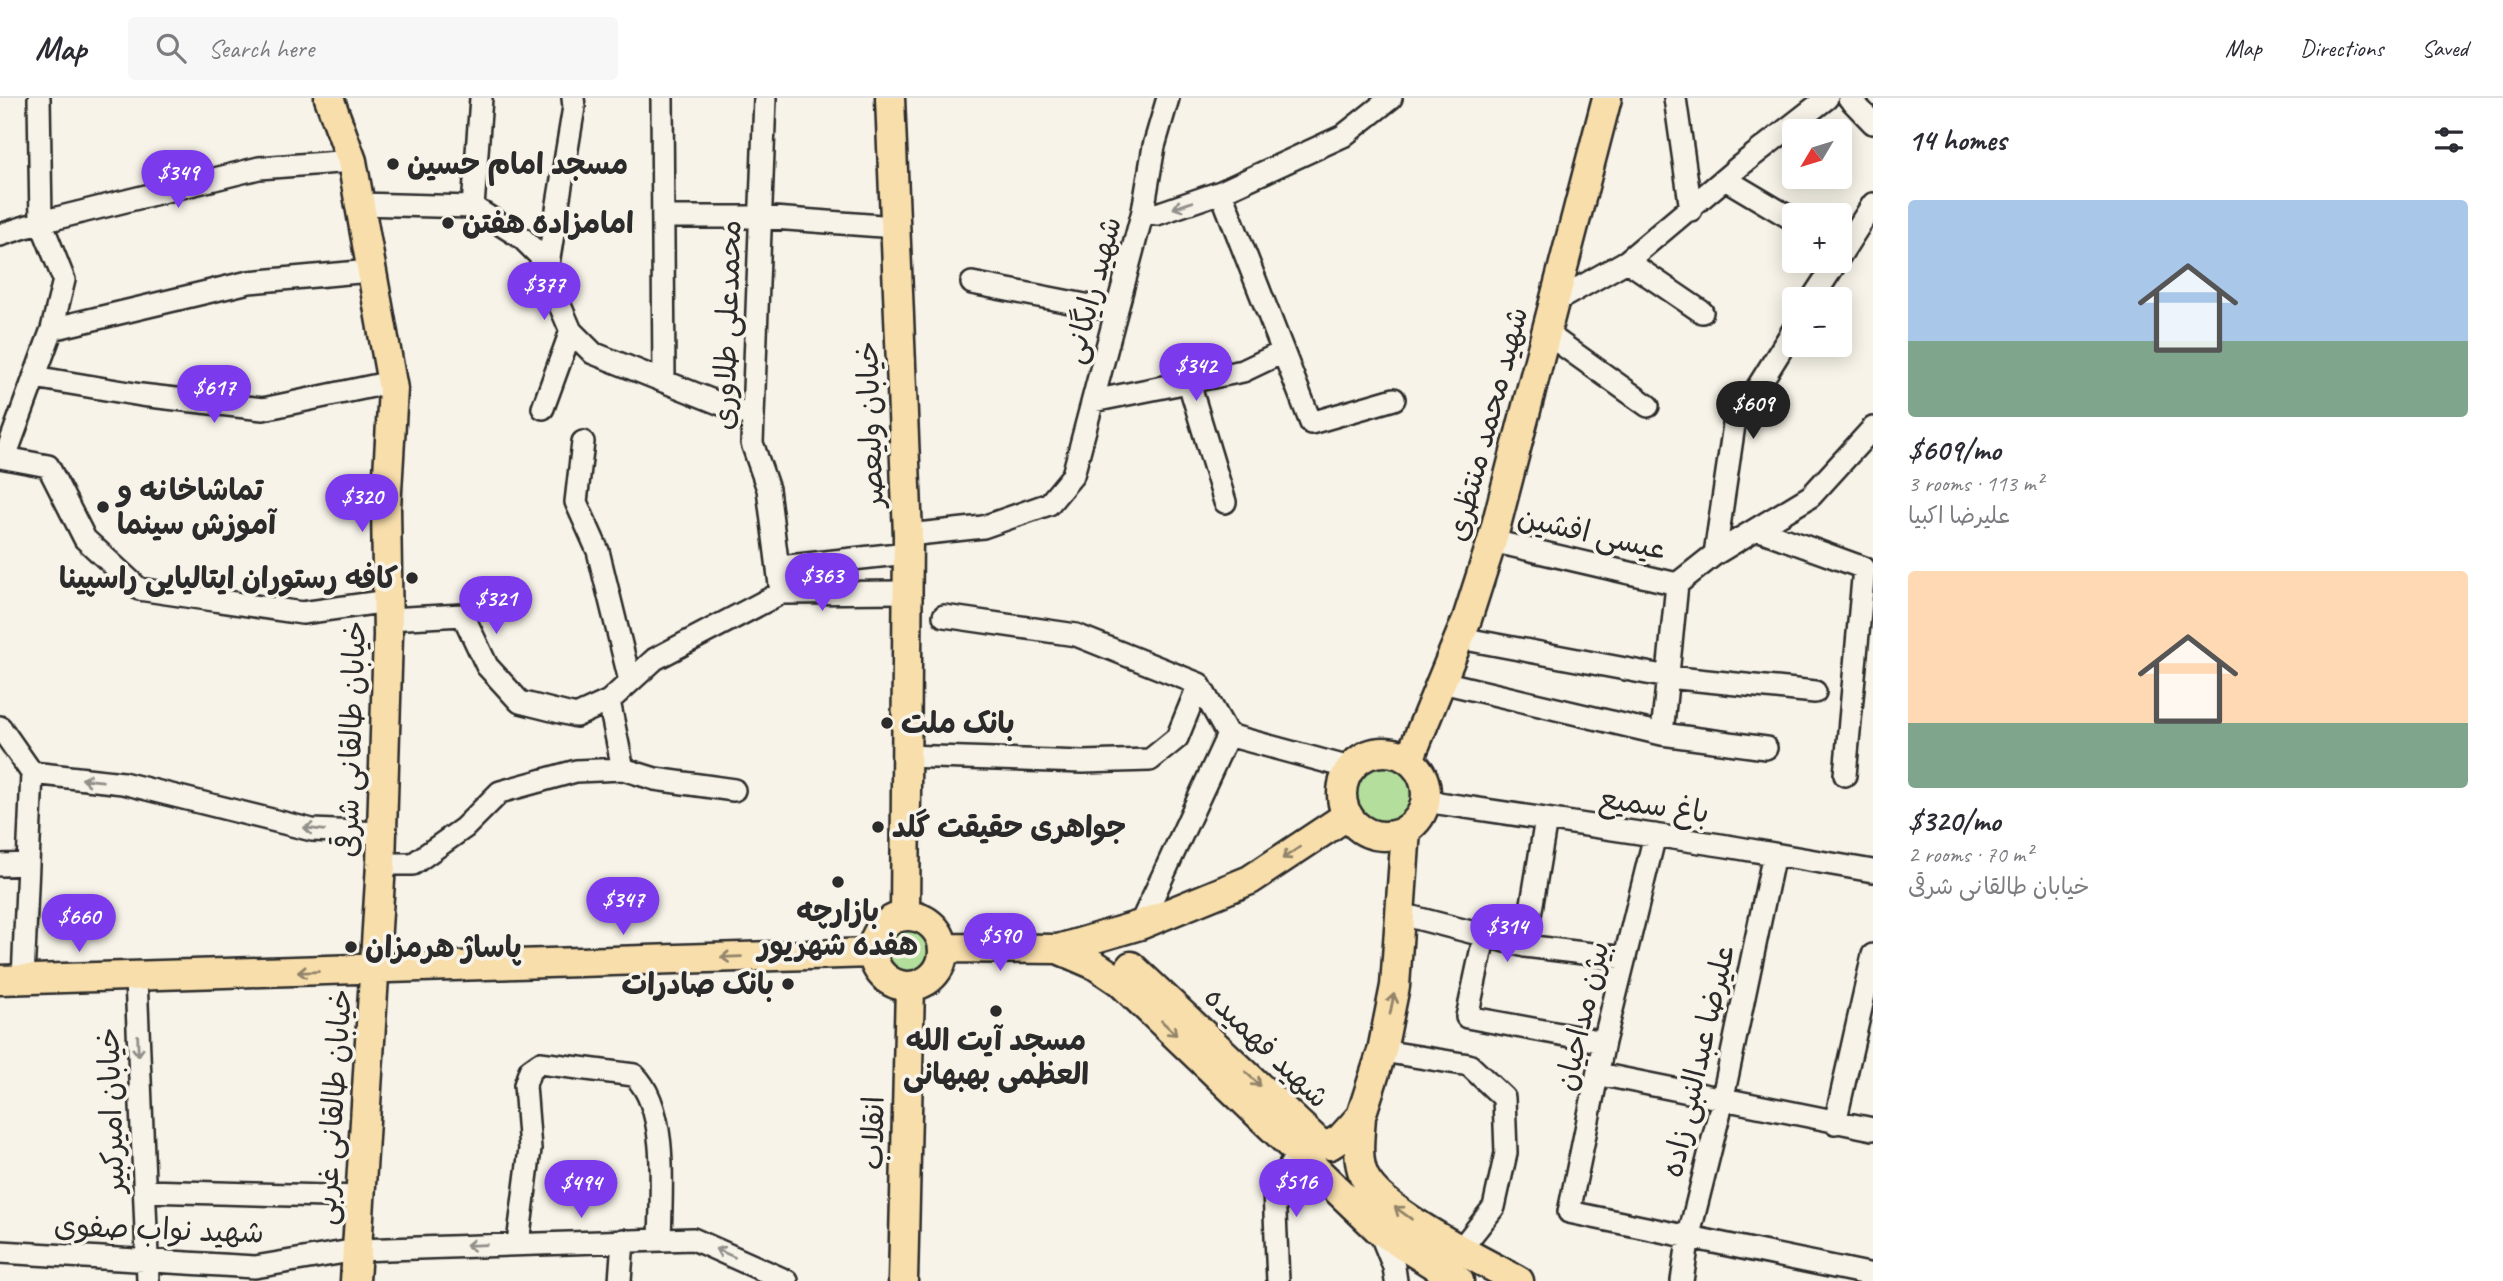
<!DOCTYPE html>
<meta charset="utf-8">
<style>
body{margin:0;font-family:Caveat,"Playpen Sans Arabic",sans-serif;background:#f7f7f7;color:#2b2b33;height:100vh;display:flex;flex-direction:column;font-size:26px;white-space:nowrap}
*{box-sizing:border-box;margin:0}
p{font-size:23px;color:#7c7c81}
.icon{flex:none;width:38px;height:38px;fill:none;stroke:currentColor;stroke-width:2;stroke-linecap:round;stroke-linejoin:round}
.map{position:relative;flex:1;overflow:hidden}
.details{display:flex;flex-direction:column;background:#fff;width:630px}
.details>*{flex:none}
.needle{width:46px;rotate:232deg}
.tools{position:absolute;left:1782px;top:21px;display:grid;gap:14px}
.tools a{display:grid;place-items:center;width:70px;height:70px;border-radius:7px;background:#fff;box-shadow:0 4px 18px #0003;font-size:35px}
.price{position:absolute;translate:-50% -60px;padding:0 16px;border-radius:24px;background:#7c3aed;color:#fff;font-size:23px;line-height:46px;filter:drop-shadow(0 2px 4px #0008)}
.price::after{content:'';position:absolute;left:50%;top:42px;width:21px;height:16px;margin-left:-10px;background:inherit;clip-path:polygon(0 0,100% 0,50% 100%)}
.price.selected{background:#222;color:#fff}
ul{padding:0;list-style:none}
li{display:grid;align-content:center;gap:14px;height:371px;padding:0 35px}
li span{display:grid;place-items:center;height:217px;border-radius:7px;color:#555}
li>.icon{margin-inline-start:auto}
span .icon{width:126px;height:126px;fill:#fffc;stroke-width:1}
li b{font-size:30px}
h2{display:flex;justify-content:space-between;align-items:center;height:84px;padding:0 35px;font-size:30px}
header{display:flex;align-items:center;gap:42px;box-sizing:border-box;height:98px;padding:0 35px;background:#fff;border-bottom:2px solid #e1e1e2}
header strong{font-size:33px}
nav{display:flex;gap:38px;margin-inline-start:auto;font-size:24px}
.search{width:490px;height:63px;background:#f7f7f7;display:flex;align-items:center;gap:18px;box-sizing:border-box;padding:0 24px;border-radius:7px;color:#7c7c81;font-size:26px}
main{display:flex;flex:1;min-height:0}
.map>svg:first-child{display:block}
.green{fill:#b3de9b;stroke:#6f8463;stroke-width:2}
.lines{fill:none;stroke-linecap:round;stroke-linejoin:round}
.minor-casing{stroke:#2b2b2b;stroke-width:26}
.major-casing{stroke:#2b2b2b;stroke-width:33}
.minor{stroke:#f7f3e8;stroke-width:21}
.major{stroke:#f8deab;stroke-width:28}
.oneway{stroke:#918f8a}
.oneway2{stroke:#92846b}
.poi-dot{fill:#2b2b2b;stroke:#f7f3e8;stroke-width:2.5}
.labels{text-anchor:middle;dominant-baseline:central;stroke-width:7;stroke-linejoin:round;paint-order:stroke}
.poi-label{font-size:30px;font-weight:bold;fill:#2b2b2b;stroke:#f7f3e8;text-anchor:start}
.street-label{font-size:30px;fill:#2b2b2b;stroke:#f7f3e8}
</style>
<header>
<strong>Map</strong>
<div class="search"><svg class="icon" aria-label="search" viewBox="0 0 24 24"><circle cx="10" cy="10" r="6"/><path d="M15 15l6 6"/></svg>Search here</div>
<nav><a>Map</a><a>Directions</a><a>Saved</a></nav>
</header>
<main>
<div class="map">
<svg width="1873" height="1183" viewBox="0 0 1873 1183">
<rect width="100%" height="100%" fill="#f7f3e8"/>
<filter id="ink" filterUnits="userSpaceOnUse"><feTurbulence type="fractalNoise" baseFrequency=".0143" numOctaves="2"/><feDisplacementMap in="SourceGraphic" scale="14" xChannelSelector="R" yChannelSelector="G"/><feConvolveMatrix kernelMatrix="1 2 1 2 8 2 1 2 1" color-interpolation-filters="sRGB"/></filter>
<g filter="url(#ink)">
<path class="green" d="M1353 696a31 31 0 1 1 62 0a31 31 0 1 1-62 0Z
M878 852a30 30 0 1 1 60 0a30 30 0 1 1-60 0Z"/>
<g class="lines">
<g class="minor-casing">
<path id="minor" d="M662,0L664,283
M765,0L752,345L768,391L781,495
M1675,0L1691,112
M1849,0L1873,25
M1725,81L1794,122
M1221,94L1311,325L1394,301
M359,106L473,109L522,140L548,166L553,191L571,233L593,255L751,318
M473,109L481,0
M1143,113L1157,116L1221,94L1343,38L1391,0
M664,119H760L895,129
M0,137L41,124L259,70L352,63
M1839,159L1873,106
M1627,163L1702,214
M548,166L574,9L573,0
M972,185L1116,213
M1812,201L1837,163
M1554,204L1627,163L1741,67L1827,0
M52,231L249,184L370,173
M1546,235L1648,308
M34,279L141,297L263,311L392,284
M1189,285L1225,404
M1093,303L1243,273L1283,254
M543,310L571,233
M583,344L576,404L598,453L630,583
M0,359L48,368L85,441L139,491L302,515L388,503
M5,359L52,231L64,182L41,124L39,0
M1757,431L1864,470L1845,677
M908,437L983,429L1049,406L1073,377L1143,113L1154,48L1168,0
M1492,443L1677,486L1715,456L1811,398L1873,330
M1715,456L1734,327L1794,231
M780,469L907,455
M944,518L1076,537L1199,586L1228,637L1350,670
M388,521L463,517L487,568L520,604L576,618L609,603L655,561L781,495L906,494
M1460,540L1668,579L1815,594
M1442,584L1662,636L1766,650
M0,629L32,675
M1662,636L1677,486
M904,658L1083,664L1150,662L1177,640L1199,586
M623,671L655,681L734,692
M32,675L123,685L312,732L382,735
M1425,703L1727,748L1873,773
M1655,737L1604,944L1569,1114L1873,1177
M381,766H413L464,730L500,694L576,673L623,671L609,603
M0,767L28,766
M1401,816L1525,848L1625,860
M1140,827L1228,637
M1484,840L1467,919L1604,944
M1525,848L1546,721
M136,880L148,1183
M23,881L32,675
M1382,953L1469,967L1504,1000L1506,1055L1494,1109L1460,1152
M1599,976L1873,1031
M1835,1025L1873,857
M144,1093L361,1099
M1379,1132L1394,1169L1396,1183
M518,1145L530,1051L525,987L530,972L540,965L634,977C669,1010 661,1096 660,1141
M0,1154L255,1169L357,1152L693,1141L787,1183
M620,1183L623,1142
M1278,1183L1274,1093L1298,1055
M1682,1183L1689,1137L1720,1013L1774,756"/>
</g>
<g class="major-casing">
<path id="major" d="M329,0L352,63L393,291L386,410L388,537L381,766L355,1183
M890,0L908,437L905,817
M1342 696a42 42 0 1 1 84 0a42 42 0 1 1-84 0Z
M1409,662L1467,521L1492,443L1607,0
M873 853a35 35 0 1 1 70 0a35 35 0 1 1-70 0Z
M943,850L1058,851L1140,827L1250,782L1348,717
M1058,851L1095,867L1119,883L1379,1132L1459,1183
M1131,868L1319,1045L1330,1047L1341,1040L1361,1018L1382,953L1395,888L1406,732
M0,882L872,855
M1361,1018C1360,1037 1356,1060 1364,1078C1381,1114 1482,1163 1519,1183
M903,1183L910,888"/>
</g>
<use href="#minor" class="minor"/>
<use href="#major" class="major"/>
</g>
<defs><path id="oneway-shaft" d="M-6 0H5M1.5-3L5.5 0L1.5 3" fill="none" stroke-width="1.6" stroke-linecap="round" stroke-linejoin="round" transform="scale(1.75)"/></defs>
<g class="oneway">
<use href="#oneway-shaft" transform="translate(1183 107) rotate(161)"/>
<use href="#oneway-shaft" transform="translate(92 682) rotate(-174)"/>
<use href="#oneway-shaft" transform="translate(314 731) rotate(-173)"/>
<use href="#oneway-shaft" transform="translate(138 948) rotate(88)"/>
<use href="#oneway-shaft" transform="translate(476 1147) rotate(178)"/>
<use href="#oneway-shaft" transform="translate(725 1155) rotate(-156)"/>
</g>
<g class="oneway2">
<use href="#oneway-shaft" transform="translate(1291 755) rotate(146)"/>
<use href="#oneway-shaft" transform="translate(731 859) rotate(178)"/>
<use href="#oneway-shaft" transform="translate(308 874) rotate(178)"/>
<use href="#oneway-shaft" transform="translate(1392 906) rotate(-79)"/>
<use href="#oneway-shaft" transform="translate(1169 930) rotate(44)"/>
<use href="#oneway-shaft" transform="translate(1253 981) rotate(44)"/>
<use href="#oneway-shaft" transform="translate(1403 1115) rotate(-144)"/>
</g>
</g>
<g class="poi-dot">
<circle cx="393" cy="66" r="7"/>
<circle cx="448" cy="125" r="7"/>
<circle cx="103" cy="409" r="7"/>
<circle cx="412" cy="480" r="7"/>
<circle cx="887" cy="625" r="7"/>
<circle cx="878" cy="729" r="7"/>
<circle cx="838" cy="784" r="7"/>
<circle cx="351" cy="849" r="7"/>
<circle cx="788" cy="886" r="7"/>
<circle cx="996" cy="913" r="7"/>
</g>
<g class="labels">
<g class="poi-label">
<text x="407" y="66">مسجد امام حسین</text>
<text x="462" y="125">امامزاده هفتن</text>
<text x="117" y="392">تماشاخانه و<tspan x="117" dy="34">آموزش سینما</tspan></text>
<text x="398" y="480" text-anchor="end">کافه رستوران ایتالیایی راسپینا</text>
<text x="901" y="625">بانک ملت</text>
<text x="892" y="729">جواهری حقیقت گلد</text>
<text x="838" y="813" text-anchor="middle">بازارچه<tspan x="838" dy="34">هفده شهریور</tspan></text>
<text x="365" y="849">پاساژ هرمزان</text>
<text x="774" y="886" text-anchor="end">بانک صادرات</text>
<text x="996" y="942" text-anchor="middle">مسجد آیت الله<tspan x="996" dy="34">العظمی بهبهانی</tspan></text>
</g>
<g class="street-label">
<text transform="translate(1092 192) rotate(-75)">شهید رایگانی</text>
<text transform="translate(727 227) rotate(-88)">محمدعلی طلاوری</text>
<text transform="translate(870 326) rotate(-92)">خیابان ولیعصر</text>
<text transform="translate(1487 326) rotate(-75)">شهید محمد منتظری</text>
<text transform="translate(1592 435) rotate(13)">عیسی افشین</text>
<text transform="translate(351 641) rotate(-88)">خیابان طالقانی شرقی</text>
<text transform="translate(1654 707) rotate(8)">باغ سمیع</text>
<text transform="translate(1582 918) rotate(-77)">بیژن مداحیان</text>
<text transform="translate(1267 949) rotate(44)">شهید فهمیده</text>
<text transform="translate(1698 963) rotate(-77)">علیرضا عبدالنبی زاده</text>
<text transform="translate(333 1009) rotate(-86)">خیابان طالقانی غربی</text>
<text transform="translate(111 1012) rotate(-92)">خیابان امیرکبیر</text>
<text transform="translate(873 1035) rotate(-89)">انقلاب</text>
<text transform="translate(159 1131) rotate(2)">شهید نواب صفوی</text>
</g>
</g>
</svg>
<div class="tools">
<a><svg class="needle" viewBox="-14 -14 28 28"><path d="M0-13l5 13h-10z" fill="#e53935"/><path d="M0 13l5-13h-10z" fill="#7c7c81"/></svg></a>
<a>+</a>
<a>−</a>
</div>
<b class="price" style="left:178px;top:112px">$349</b>
<b class="price" style="left:544px;top:224px">$377</b>
<b class="price" style="left:1196px;top:305px">$342</b>
<b class="price" style="left:214px;top:327px">$617</b>
<b class="price selected" style="left:1753px;top:343px">$609</b>
<b class="price" style="left:362px;top:436px">$320</b>
<b class="price" style="left:822px;top:515px">$363</b>
<b class="price" style="left:496px;top:538px">$321</b>
<b class="price" style="left:623px;top:839px">$347</b>
<b class="price" style="left:79px;top:856px">$660</b>
<b class="price" style="left:1507px;top:866px">$314</b>
<b class="price" style="left:1000px;top:875px">$590</b>
<b class="price" style="left:1296px;top:1121px">$516</b>
<b class="price" style="left:581px;top:1122px">$494</b>
</div>
<section class="details">
<h2>14 homes<svg class="icon" aria-label="filters" viewBox="0 0 24 24"><path d="M4 7h16M4 17h16"/><circle cx="9" cy="7" r="2"/><circle cx="15" cy="17" r="2"/></svg></h2>
<ul>
<li><span style="background:linear-gradient(#a9c7e8 65%,#7fa58c 0)"><svg class="icon" aria-label="home" viewBox="0 0 24 24"><path d="M3 11l9-7 9 7M6 9v11h12V9"/></svg></span><div><b>$609/mo</b><p>3 rooms · 113 m²</p><p>علیرضا اکبیا</p></div></li>
<li><span style="background:linear-gradient(#ffd9b3 70%,#7fa58c 0)"><svg class="icon" aria-label="home" viewBox="0 0 24 24"><path d="M3 11l9-7 9 7M6 9v11h12V9"/></svg></span><div><b>$320/mo</b><p>2 rooms · 70 m²</p><p>خیابان طالقانی شرقی</p></div></li>
</ul>
</section>
</main>
